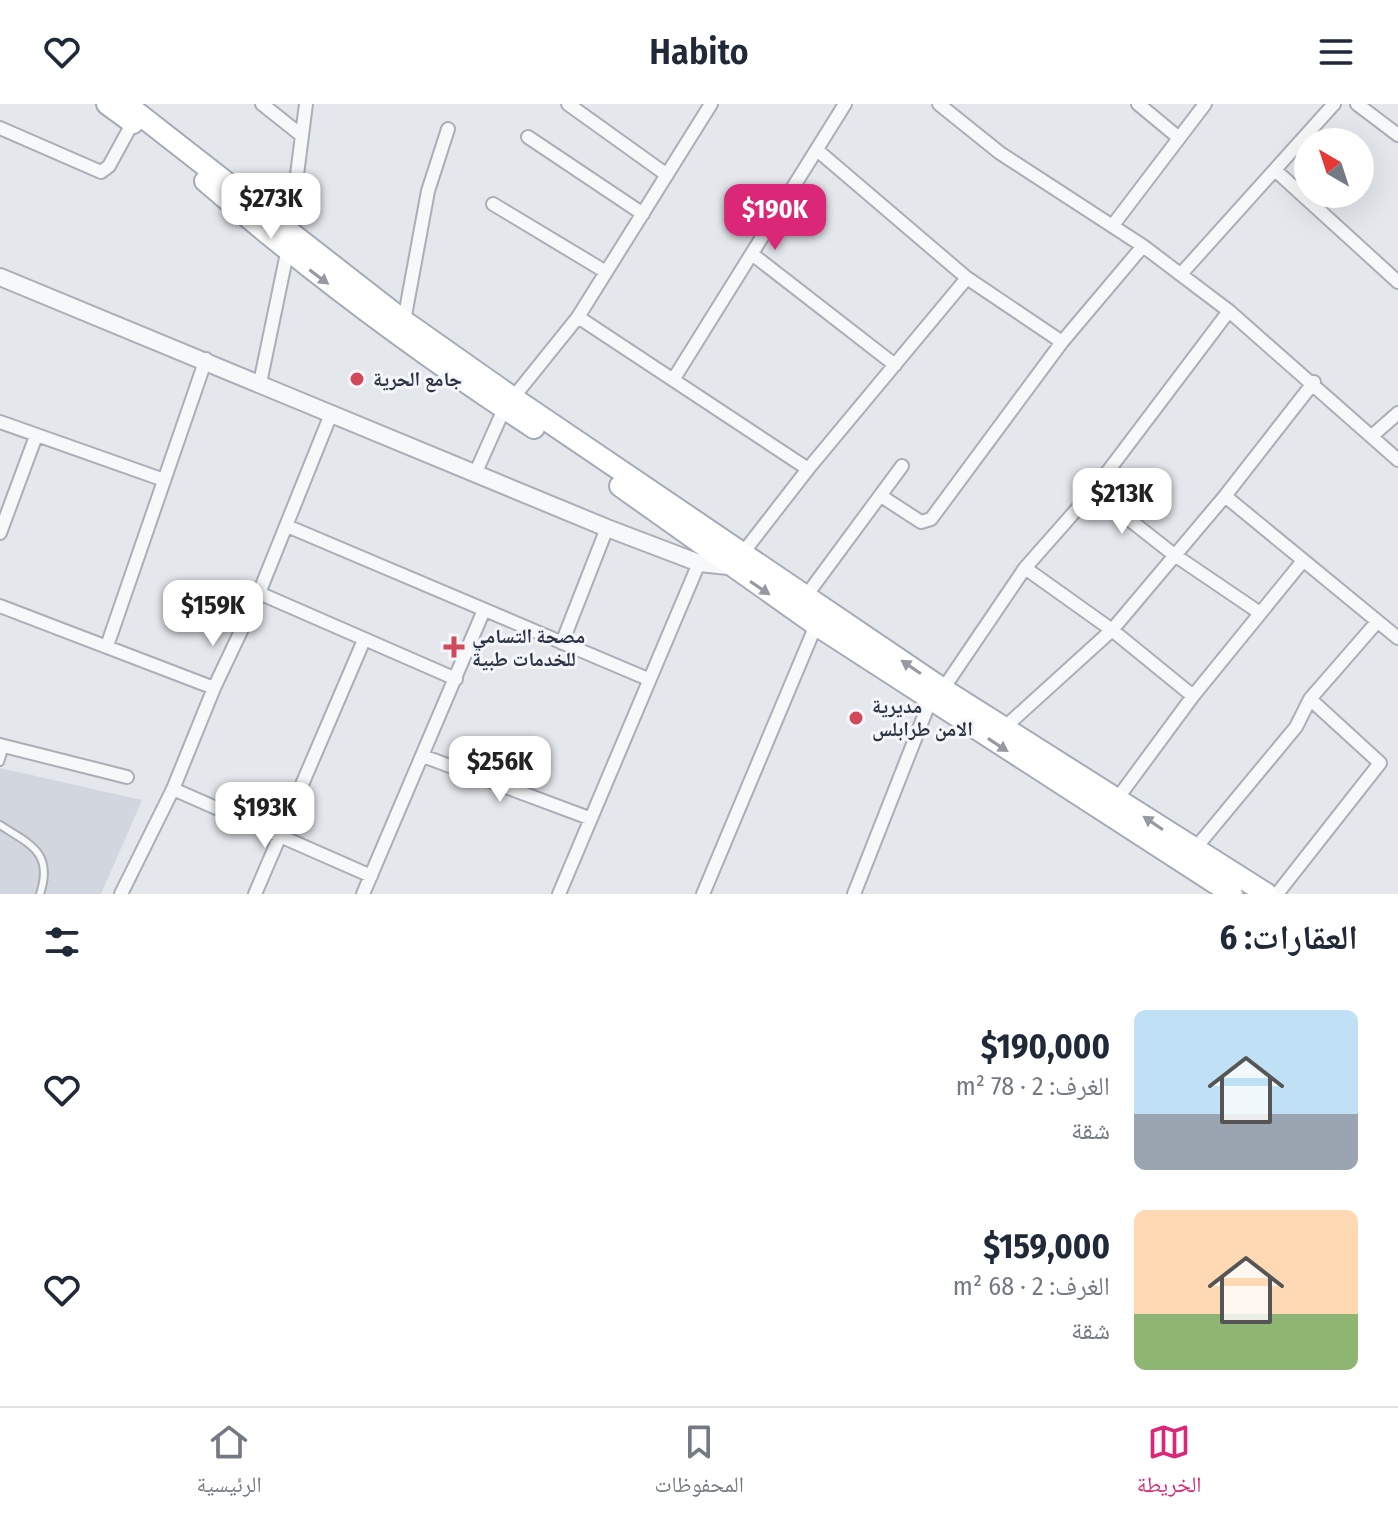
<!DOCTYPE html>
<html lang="ar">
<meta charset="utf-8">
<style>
body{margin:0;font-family:"Fira Sans Condensed","Noto Naskh Arabic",sans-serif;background:#f2f2f3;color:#1f2937;direction:rtl;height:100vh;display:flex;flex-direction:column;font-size:30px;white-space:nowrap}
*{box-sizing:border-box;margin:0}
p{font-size:26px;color:#747a83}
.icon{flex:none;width:44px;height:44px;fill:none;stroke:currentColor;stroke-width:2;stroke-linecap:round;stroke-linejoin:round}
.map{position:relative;height:790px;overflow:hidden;direction:ltr}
.details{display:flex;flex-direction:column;background:#fff;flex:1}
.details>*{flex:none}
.needle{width:52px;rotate:321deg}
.fabs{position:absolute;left:1294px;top:24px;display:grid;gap:16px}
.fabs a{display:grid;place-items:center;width:80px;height:80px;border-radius:50%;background:#fff;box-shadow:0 8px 32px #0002;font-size:40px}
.price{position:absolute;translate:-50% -68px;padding:0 18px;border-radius:16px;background:#fff;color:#222;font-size:26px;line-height:52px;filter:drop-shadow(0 2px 4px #0008)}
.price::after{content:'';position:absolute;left:50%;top:48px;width:24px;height:18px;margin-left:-12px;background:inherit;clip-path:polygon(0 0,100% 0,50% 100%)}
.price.on{background:#db2777;color:#fff}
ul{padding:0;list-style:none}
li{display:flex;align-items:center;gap:24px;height:200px;padding:0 40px}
li span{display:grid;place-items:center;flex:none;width:224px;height:160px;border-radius:12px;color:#555}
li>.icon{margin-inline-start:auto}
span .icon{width:96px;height:96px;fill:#fffc;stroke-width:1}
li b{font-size:34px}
h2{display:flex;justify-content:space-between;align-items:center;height:96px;padding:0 40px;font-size:34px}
header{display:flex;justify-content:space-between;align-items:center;height:104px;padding:0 40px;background:#fff;font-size:36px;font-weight:600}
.menu{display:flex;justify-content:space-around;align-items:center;height:112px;border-top:2px solid #e0e1e3;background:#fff;font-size:22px;color:#747a83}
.menu a{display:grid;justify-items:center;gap:4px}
.menu .on{color:#db2777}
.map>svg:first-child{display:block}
.built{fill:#d2d6de}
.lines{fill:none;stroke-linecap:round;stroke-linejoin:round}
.service-casing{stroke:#a9aeb7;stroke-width:10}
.minor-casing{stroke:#a9aeb7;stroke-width:16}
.tertiary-casing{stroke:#a9aeb7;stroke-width:20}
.primary-casing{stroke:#a3abb8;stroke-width:24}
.service{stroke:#f7f8fa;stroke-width:6}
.minor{stroke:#f7f8fa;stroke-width:12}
.tertiary{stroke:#f7f8fa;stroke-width:16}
.primary{stroke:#fff;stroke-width:20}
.oneway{fill:#959aa2}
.poi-dot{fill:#d1495b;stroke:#f4f6f9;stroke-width:3}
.labels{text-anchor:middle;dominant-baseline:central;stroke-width:6;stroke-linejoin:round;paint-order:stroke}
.poi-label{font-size:20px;font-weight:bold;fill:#2b3445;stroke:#f4f6f9;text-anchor:start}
</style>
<header><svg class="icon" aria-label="menu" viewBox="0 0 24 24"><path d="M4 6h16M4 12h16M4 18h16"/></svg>Habito<svg class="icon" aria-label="heart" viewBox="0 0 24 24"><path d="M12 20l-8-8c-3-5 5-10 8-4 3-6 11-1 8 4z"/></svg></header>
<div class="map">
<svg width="1398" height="790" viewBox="0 0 1398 790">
<rect width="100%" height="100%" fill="#e4e7ec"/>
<path class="built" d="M0,664L142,696L101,790H0Z"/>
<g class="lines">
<g class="service-casing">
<path id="service" d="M0,658L5,642
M0,721C29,740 54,748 40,790"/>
</g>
<g class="minor-casing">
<path id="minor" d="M262,0L301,31
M568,0L667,71
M939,0L1000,49L1143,142L1229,207L1398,356
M1138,0L1179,34
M1357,0L1398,31
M0,24L101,68L109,62L133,18
M528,33L643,110
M1275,66L1398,178
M493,100L606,168
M1113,121L1205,0
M752,150L895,261
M1181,170L1334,0
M967,174L1062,238
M578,213L808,365L742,450
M404,217L428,87L448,25
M673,276L845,0
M260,279L287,149L306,0
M0,318L164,376
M1373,331L1398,309
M808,365L967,174L817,46
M475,370L504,305L578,213L711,0
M1093,387L1173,450L1260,509
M881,392L921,418L931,415L1062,238L1143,142
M1225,392L1398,534
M287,422L648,575
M0,429L36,332
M1025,464L1112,526L1193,592
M259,489L456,575
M806,492L902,362
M0,502L214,584
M562,539L607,424
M107,542L206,255
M943,585L1025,464L1093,387L1229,207
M1005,623L1112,526L1225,392L1314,278
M0,641L127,673
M423,652L589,714
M173,685L371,772
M1117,695L1193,592L1302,458
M1194,746L1296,623L1310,595L1377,518
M121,790L173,685L214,584L259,489L331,310
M255,790L364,536
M363,790L484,506
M559,790L699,459
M703,790L816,521
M854,790L930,597
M1277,790L1380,659L1310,595"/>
</g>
<g class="tertiary-casing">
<path id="tertiary" d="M0,173L607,424L699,459L728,462"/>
</g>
<g class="primary-casing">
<path id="primary" d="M107,0L133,19
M126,0L404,217L512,293L943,585L1267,790
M205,77C309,167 419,249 534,324
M620,382L816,521L1232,790"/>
</g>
<use href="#service" class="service"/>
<use href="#minor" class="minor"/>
<use href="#tertiary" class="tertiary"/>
<use href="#primary" class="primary"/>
</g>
<defs><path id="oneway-solid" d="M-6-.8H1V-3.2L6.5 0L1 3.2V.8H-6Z" transform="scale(2)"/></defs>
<g class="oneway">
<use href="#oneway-solid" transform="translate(319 173) rotate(37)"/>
<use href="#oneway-solid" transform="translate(760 484) rotate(34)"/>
<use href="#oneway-solid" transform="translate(911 563) rotate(-146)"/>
<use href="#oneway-solid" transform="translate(998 641) rotate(33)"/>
<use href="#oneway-solid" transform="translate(1153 719) rotate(-146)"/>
</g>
<g class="poi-dot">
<circle cx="357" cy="275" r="8"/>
<path d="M450 531h8v8h8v8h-8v8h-8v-8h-8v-8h8z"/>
<circle cx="856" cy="614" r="8"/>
</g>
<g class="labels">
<g class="poi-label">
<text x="373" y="275">جامع الحرية</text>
<text x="472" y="532">مصحة التسامي<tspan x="472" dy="23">للخدمات طبية</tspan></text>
<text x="872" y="602">مديرية<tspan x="872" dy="23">الامن طرابلس</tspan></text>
</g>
</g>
</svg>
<div class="fabs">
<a><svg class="needle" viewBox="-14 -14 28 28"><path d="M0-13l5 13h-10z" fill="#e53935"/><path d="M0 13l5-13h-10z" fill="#747a83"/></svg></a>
</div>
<b class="price" style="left:271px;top:137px">$273K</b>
<b class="price on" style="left:775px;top:148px">$190K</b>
<b class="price" style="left:1122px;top:432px">$213K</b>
<b class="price" style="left:213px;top:544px">$159K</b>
<b class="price" style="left:500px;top:700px">$256K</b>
<b class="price" style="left:265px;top:746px">$193K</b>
</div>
<section class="details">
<h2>العقارات: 6<svg class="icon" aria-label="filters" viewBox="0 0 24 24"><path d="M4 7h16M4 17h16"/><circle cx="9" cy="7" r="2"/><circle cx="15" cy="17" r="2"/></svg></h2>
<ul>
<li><span style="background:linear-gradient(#bfe0f5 65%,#9aa5b1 0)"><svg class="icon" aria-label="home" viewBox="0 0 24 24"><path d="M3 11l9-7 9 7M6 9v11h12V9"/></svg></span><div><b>$190,000</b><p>الغرف: 2 · 78 m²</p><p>شقة</p></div><svg class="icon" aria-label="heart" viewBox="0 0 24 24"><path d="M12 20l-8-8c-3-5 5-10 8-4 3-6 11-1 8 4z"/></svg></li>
<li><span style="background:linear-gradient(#ffd9b3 65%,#8fb573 0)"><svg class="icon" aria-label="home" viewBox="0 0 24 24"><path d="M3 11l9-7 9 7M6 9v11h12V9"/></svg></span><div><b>$159,000</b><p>الغرف: 2 · 68 m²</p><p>شقة</p></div><svg class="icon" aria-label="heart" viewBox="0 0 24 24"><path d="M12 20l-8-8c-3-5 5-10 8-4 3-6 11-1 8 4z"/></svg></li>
</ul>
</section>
<nav class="menu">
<a class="on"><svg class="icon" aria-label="map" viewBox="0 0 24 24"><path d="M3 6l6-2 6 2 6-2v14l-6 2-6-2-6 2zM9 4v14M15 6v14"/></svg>الخريطة</a>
<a><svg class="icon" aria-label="saved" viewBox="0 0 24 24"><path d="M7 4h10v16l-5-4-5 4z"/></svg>المحفوظات</a>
<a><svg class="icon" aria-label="home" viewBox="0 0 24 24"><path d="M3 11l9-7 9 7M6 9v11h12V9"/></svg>الرئيسية</a>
</nav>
